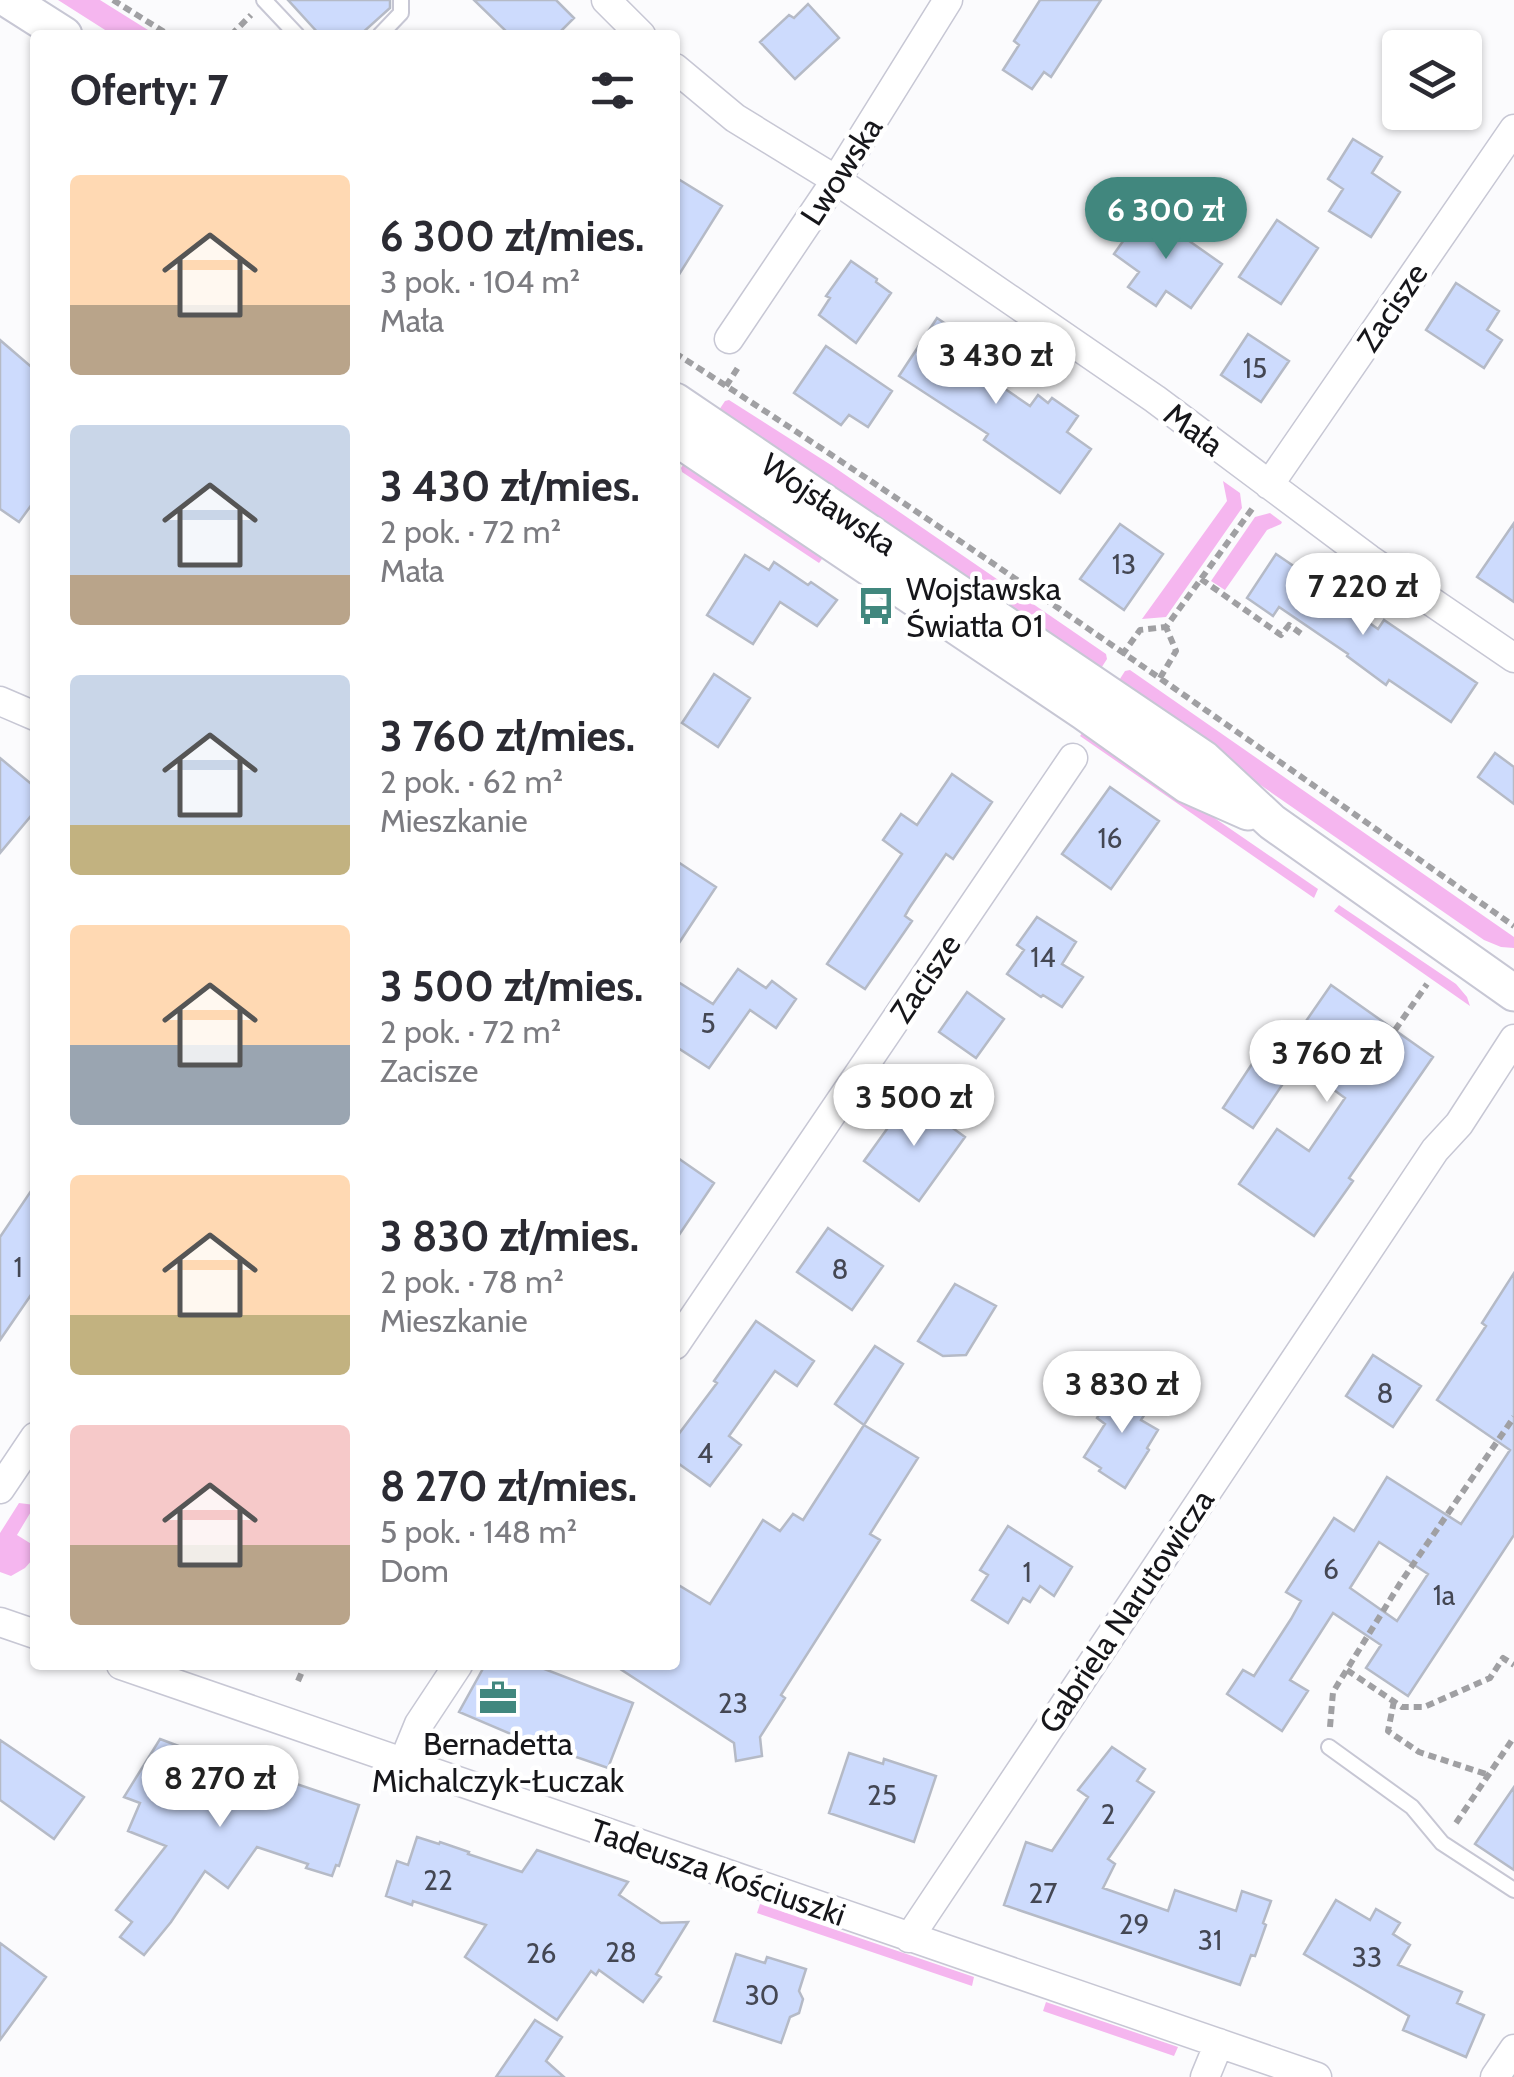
<!DOCTYPE html>
<html lang="pl">
<meta charset="utf-8">
<style>
body{margin:0;font-family:Cabin,sans-serif;background:#f7f7f7;color:#2b2b33;height:100vh;display:flex;flex-direction:column;font-size:38px;white-space:nowrap}
*{box-sizing:border-box;margin:0}
p{font-size:32px;color:#7c7c81}
.icon{flex:none;width:55px;height:55px;fill:none;stroke:currentColor;stroke-width:2;stroke-linecap:round;stroke-linejoin:round}
.map{position:relative;flex:1;overflow:hidden}
.details{position:absolute;left:30px;top:30px;width:650px;height:1640px;display:flex;flex-direction:column;background:#fff;border-radius:10px;box-shadow:0 2px 8px #0004}
.details>*{flex:none}
.fabs{position:absolute;left:1382px;top:30px;display:grid;gap:20px}
.fabs a{display:grid;place-items:center;width:100px;height:100px;border-radius:10px;background:#fff;box-shadow:0 2px 8px #0004;font-size:50px}
.price{position:absolute;translate:-50% -85px;padding:0 22px;border-radius:35px;background:#fff;color:#222;font-size:32px;line-height:65px;filter:drop-shadow(0 2px 5px #0008)}
.price::after{content:'';position:absolute;left:50%;top:60px;width:30px;height:22px;margin-left:-15px;background:inherit;clip-path:polygon(0 0,100% 0,50% 100%)}
.price.active{background:#41877e;color:#fff}
ul{padding:0;list-style:none}
li{display:flex;align-items:center;gap:30px;height:250px;padding:0 40px}
li span{display:grid;place-items:center;flex:none;width:280px;height:200px;border-radius:10px;color:#555}
li>.icon{margin-inline-start:auto}
span .icon{width:120px;height:120px;fill:#fffc;stroke-width:1}
li b{font-size:42px}
h2{display:flex;justify-content:space-between;align-items:center;height:120px;padding:0 40px;font-size:42px}
.map>svg:first-child{display:block}
.green{fill:#f5b6ef}
.building{fill:#cddbfd;stroke:#b5bac6;stroke-width:2.5;fill-rule:evenodd}
.lines{fill:none;stroke-linecap:round;stroke-linejoin:round}
.service-casing{stroke:#c7c7d4;stroke-width:18}
.minor-casing{stroke:#c7c7d4;stroke-width:31}
.tertiary-casing{stroke:#c7c7d4;stroke-width:39}
.path{stroke:#a0a0a3;stroke-width:6;stroke-dasharray:8 5;stroke-linecap:butt}
.service{stroke:#fff;stroke-width:14}
.minor{stroke:#fff;stroke-width:28}
.tertiary{stroke:#fff;stroke-width:35}
.labels{text-anchor:middle;dominant-baseline:central;stroke-width:9;stroke-linejoin:round;paint-order:stroke}
.number-label{font-size:28px;fill:#444753}
.street-label{font-size:32px;fill:#16161a;stroke:#fff}
.poi-label{font-size:32px;fill:#16161a;stroke:#fff;text-anchor:start}
</style>
<div class="map">
<svg width="1514" height="2077" viewBox="0 0 1514 2077">
<rect width="100%" height="100%" fill="#fbfbfd"/>
<path class="green" d="M58,0H100L156,35H113Z
M729,400L831,465L1106,654L1107,659L1098,673L717,413L725,401Z
M688,457L773,512L822,559L819,563L682,472L681,468Z
M1223,481L1240,493L1242,508L1166,617L1142,619L1227,501Z
M1270,513L1282,522L1281,524L1267,530L1225,590L1211,581L1255,517Z
M1130,670L1514,937V948L1501,947L1484,940L1116,685L1125,671Z
M1085,729L1318,889L1314,898L1080,736Z
M1339,905L1456,984L1467,997L1470,1006L1334,911Z
M19,1503L35,1505L17,1535L33,1545L30,1553L33,1559L25,1568L11,1576L0,1572V1533Z
M760,1904L974,1977L972,1986L757,1913Z
M1046,2002L1178,2047L1174,2056L1043,2011Z"/>
<path class="building" d="M288,0H390V8L360,35H320Z
M474,0H556L574,18L557,35H510Z
M1040,0H1101L1051,77L1044,72L1032,89L1003,70L1019,45L1014,41Z
M808,4L839,38L795,79L760,42L789,15L794,18Z
M1353,139L1382,157L1372,173L1400,192L1371,237L1329,211L1343,189L1328,179Z
M675,177L722,206L675,281Z
M1145,210L1222,264L1191,308L1166,291L1156,306L1128,287L1139,272L1114,254Z
M1277,220L1318,248L1281,304L1239,277Z
M851,261L877,279L876,282L891,293L856,343L819,315L830,298L826,296Z
M1456,283L1499,311L1487,330L1502,340L1484,368L1426,330Z
M937,318L987,352L976,369L1030,406L1038,395L1048,403L1052,398L1078,416L1067,432L1091,449L1060,493L984,440L988,434L899,376Z
M1248,334L1289,361L1261,402L1221,375Z
M0,340L35,370V500L19,522L0,509Z
M826,346L892,391L868,427L849,415L841,425L794,393Z
M1514,523V602L1477,577Z
M1120,524L1163,554L1124,610L1080,579Z
M1276,554L1301,571L1303,568L1335,590L1331,596L1378,629L1384,620L1477,683L1451,722L1389,680L1386,685L1347,656L1348,654L1279,607L1273,616L1247,598Z
M745,555L769,570L774,562L808,585L811,582L837,600L817,626L780,602L753,644L707,615Z
M714,674L750,698L718,747L682,723Z
M1495,753L1514,767V804L1478,777Z
M0,758L35,787V811L0,853Z
M952,774L992,802L953,859L946,854L910,907L905,916L912,921L865,989L827,964L902,854L883,840L901,814L917,825Z
M1110,787L1159,821L1111,889L1062,854Z
M675,860L716,887L675,949Z
M1037,917L1076,942L1062,964L1083,977L1062,1007L1043,995L1041,997L1007,974L1024,950L1017,945Z
M738,969L766,988L772,981L796,999L776,1028L750,1010L709,1068L675,1046V980L713,1004Z
M1331,985L1433,1057L1349,1178L1353,1181L1314,1236L1239,1184L1277,1129L1309,1151L1345,1098L1297,1063L1253,1128L1223,1108L1269,1038L1286,1050Z
M967,992L1004,1019L976,1058L939,1032Z
M910,1097L965,1137L919,1201L864,1161Z
M675,1156L714,1183L675,1241Z
M35,1185V1289L0,1340V1237Z
M828,1228L883,1266L852,1310L797,1272Z
M1514,1273V1535L1408,1696L1366,1668L1381,1645L1333,1613L1290,1680L1308,1691L1282,1731L1227,1694L1243,1670L1254,1676L1291,1619L1301,1601L1286,1592L1334,1518L1354,1531L1387,1477L1461,1524L1510,1450L1437,1400L1486,1326L1482,1323ZM1379,1542L1428,1574L1397,1621L1350,1588Z
M955,1284L996,1306L966,1355L943,1356L918,1341Z
M756,1321L814,1361L797,1386L775,1371L729,1436L741,1445L710,1486L675,1461V1439L717,1383L714,1381Z
M875,1346L903,1364L864,1425L835,1404Z
M1373,1355L1421,1386L1393,1427L1346,1396Z
M1119,1383L1152,1403L1141,1420L1158,1430L1147,1448L1149,1450L1125,1488L1099,1471L1101,1468L1084,1457L1105,1424L1097,1418Z
M864,1425L918,1458L870,1534L880,1540L781,1695L785,1698L760,1737L762,1756L736,1761L734,1743L614,1665H675V1583L710,1604L763,1520L780,1531L793,1514L803,1520Z
M1008,1526L1072,1567L1054,1596L1040,1586L1030,1602L1023,1598L1008,1623L972,1600L988,1575L980,1570Z
M485,1665H534L633,1703L608,1768L518,1737L459,1712Z
M160,1739L256,1775L258,1771L359,1805L339,1866L336,1865L332,1876L306,1868L308,1864L257,1847L228,1888L205,1871L171,1922L144,1955L120,1937L132,1922L116,1910L166,1846L128,1831L140,1803L124,1797Z
M0,1740L84,1797L54,1839L0,1800Z
M1112,1747L1145,1769L1137,1781L1154,1792L1108,1859L1115,1864L1103,1888L1168,1911L1175,1890L1236,1911L1242,1891L1271,1901L1263,1923L1266,1925L1255,1956L1251,1955L1240,1985L1004,1905L1026,1842L1052,1851L1088,1797L1078,1790Z
M849,1753L883,1764L884,1759L936,1776L914,1842L829,1813Z
M1514,1787V1870L1475,1844Z
M417,1837L439,1844L440,1842L469,1852L468,1854L522,1872L537,1850L628,1882L619,1895L661,1923L688,1922L656,1974L661,1977L643,2002L599,1970L596,1975L591,1971L557,2020L465,1957L486,1925L413,1901L412,1905L386,1896L397,1861L408,1865Z
M1336,1900L1370,1920L1376,1909L1400,1923L1393,1934L1410,1945L1398,1965L1462,1992L1457,2003L1484,2015L1466,2057L1403,2030L1409,2016L1304,1954Z
M0,1943L46,1977L0,2040Z
M736,1954L765,1963L767,1957L806,1969L799,1991L803,1999L799,2013L790,2017L781,2043L714,2021Z
M535,2020L562,2037L546,2061L564,2077H496Z"/>
<g class="lines">
<g class="service-casing">
<path id="service" d="M264,0L297,35
M380,35L401,13V0
M1329,1747L1412,1807L1442,1843L1514,1890"/>
</g>
<g class="minor-casing">
<path id="minor" d="M606,0L641,35
M675,68L735,118L836,180L1155,399L1369,559L1514,658
M729,339L836,180L948,0
M1269,485L1514,129
M0,701L35,716
M675,1345L1073,758
M0,1489L35,1437
M0,1622L35,1634
M121,1665L1317,2077
M403,1763L419,1724L458,1665
M909,1938L1435,1150L1459,1124L1514,1039
M1205,2077L1219,2043
M1495,2077L1514,2049"/>
</g>
<g class="tertiary-casing">
<path id="tertiary" d="M9,0L64,35
M675,401L1204,759L1272,822L1514,993
M675,437L1084,712L1187,785L1248,812"/>
</g>
<path class="path" d="M113,0L169,35
M231,35L251,15
M675,353C961,536 1237,732 1514,926
M726,386L739,366
M1201,579L1281,635L1289,625L1303,635
M1122,655L1140,630L1166,627L1252,509
M1160,678L1176,651L1166,627
M1395,1030L1427,984
M1347,1670L1402,1707H1424L1490,1678L1503,1658L1514,1665
M298,1681L305,1665
M1394,1701L1388,1731L1419,1752L1489,1775
M1330,1727L1333,1692L1401,1582L1514,1417
M266,1774L273,1752
M1456,1823L1514,1737"/>
<use href="#service" class="service"/>
<use href="#minor" class="minor"/>
<use href="#tertiary" class="tertiary"/>
</g>
<defs>
<g id="bus-bare" transform="scale(3)"><path d="M-5-6H5V4H4V6H2V4H-2V6H-4V4H-5ZM-3.5-4V0h7V-4ZM-3.5 1.2v1.5H-2V1.2ZM2 1.2v1.5H3.5V1.2Z" fill="#41877e" stroke="#fff" stroke-width="2.5" paint-order="stroke"/></g>
<g id="office-bare" transform="scale(3)"><path d="M-6-3h4V-5.5h4V-3h4V5H-6ZM-1-4.5V-3h2v-1.5ZM-6 0V1H6V0Z" fill="#41877e" stroke="#fff" stroke-width="2.5" paint-order="stroke"/></g>
</defs>
<g fill-rule="evenodd">
<use href="#bus-bare" x="876" y="606"/>
<use href="#office-bare" x="498" y="1698"/>
</g>
<g class="labels">
<g class="number-label">
<text x="1255" y="368">15</text>
<text x="1124" y="564">13</text>
<text x="1110" y="838">16</text>
<text x="1043" y="957">14</text>
<text x="708" y="1023">5</text>
<text x="18" y="1267">1</text>
<text x="840" y="1269">8</text>
<text x="1385" y="1393">8</text>
<text x="705" y="1453">4</text>
<text x="1331" y="1569">6</text>
<text x="1027" y="1572">1</text>
<text x="1444" y="1595">1a</text>
<text x="733" y="1703">23</text>
<text x="882" y="1795">25</text>
<text x="1108" y="1814">2</text>
<text x="438" y="1880">22</text>
<text x="1043" y="1893">27</text>
<text x="1134" y="1924">29</text>
<text x="1210" y="1940">31</text>
<text x="621" y="1952">28</text>
<text x="541" y="1953">26</text>
<text x="1367" y="1957">33</text>
<text x="762" y="1995">30</text>
</g>
<g class="street-label">
<text transform="translate(841 171) rotate(-57)">Lwowska</text>
<text transform="translate(1392 307) rotate(-56)">Zacisze</text>
<text transform="translate(1194 429) rotate(37)">Mała</text>
<text transform="translate(829 504) rotate(34)">Wojsławska</text>
<text transform="translate(925 978) rotate(-56)">Zacisze</text>
<text transform="translate(1126 1611) rotate(-56)">Gabriela Narutowicza</text>
<text transform="translate(718 1872) rotate(19)">Tadeusza Kościuszki</text>
</g>
<g class="poi-label">
<text x="906" y="588">Wojsławska<tspan x="906" dy="37">Światła 01</tspan></text>
<text x="498" y="1743" text-anchor="middle">Bernadetta<tspan x="498" dy="37">Michalczyk-Łuczak</tspan></text>
</g>
</g>
</svg>
<div class="fabs">
<a><svg class="icon" aria-label="layers" viewBox="0 0 24 24"><path d="M12 4l9 5-9 5-9-5zM3 14l9 5 9-5"/></svg></a>
</div>
<b class="price active" style="left:1166px;top:262px">6 300 zł</b>
<b class="price" style="left:996px;top:407px">3 430 zł</b>
<b class="price" style="left:1363px;top:638px">7 220 zł</b>
<b class="price" style="left:1327px;top:1105px">3 760 zł</b>
<b class="price" style="left:914px;top:1149px">3 500 zł</b>
<b class="price" style="left:1122px;top:1436px">3 830 zł</b>
<b class="price" style="left:220px;top:1830px">8 270 zł</b>
<section class="details">
<h2>Oferty: 7<svg class="icon" aria-label="filters" viewBox="0 0 24 24"><path d="M4 7h16M4 17h16"/><circle cx="9" cy="7" r="2"/><circle cx="15" cy="17" r="2"/></svg></h2>
<ul>
<li><span style="background:linear-gradient(#ffd9b3 65%,#b9a48a 0)"><svg class="icon" aria-label="home" viewBox="0 0 24 24"><path d="M3 11l9-7 9 7M6 9v11h12V9"/></svg></span><div><b>6 300 zł/mies.</b><p>3 pok. · 104 m²</p><p>Mała</p></div></li>
<li><span style="background:linear-gradient(#c9d6e8 75%,#b9a48a 0)"><svg class="icon" aria-label="home" viewBox="0 0 24 24"><path d="M3 11l9-7 9 7M6 9v11h12V9"/></svg></span><div><b>3 430 zł/mies.</b><p>2 pok. · 72 m²</p><p>Mała</p></div></li>
<li><span style="background:linear-gradient(#c9d6e8 75%,#c2b280 0)"><svg class="icon" aria-label="home" viewBox="0 0 24 24"><path d="M3 11l9-7 9 7M6 9v11h12V9"/></svg></span><div><b>3 760 zł/mies.</b><p>2 pok. · 62 m²</p><p>Mieszkanie</p></div></li>
<li><span style="background:linear-gradient(#ffd9b3 60%,#9aa5b1 0)"><svg class="icon" aria-label="home" viewBox="0 0 24 24"><path d="M3 11l9-7 9 7M6 9v11h12V9"/></svg></span><div><b>3 500 zł/mies.</b><p>2 pok. · 72 m²</p><p>Zacisze</p></div></li>
<li><span style="background:linear-gradient(#ffd9b3 70%,#c2b280 0)"><svg class="icon" aria-label="home" viewBox="0 0 24 24"><path d="M3 11l9-7 9 7M6 9v11h12V9"/></svg></span><div><b>3 830 zł/mies.</b><p>2 pok. · 78 m²</p><p>Mieszkanie</p></div></li>
<li><span style="background:linear-gradient(#f6c9c9 60%,#b9a48a 0)"><svg class="icon" aria-label="home" viewBox="0 0 24 24"><path d="M3 11l9-7 9 7M6 9v11h12V9"/></svg></span><div><b>8 270 zł/mies.</b><p>5 pok. · 148 m²</p><p>Dom</p></div></li>
</ul>
</section>
</div>
